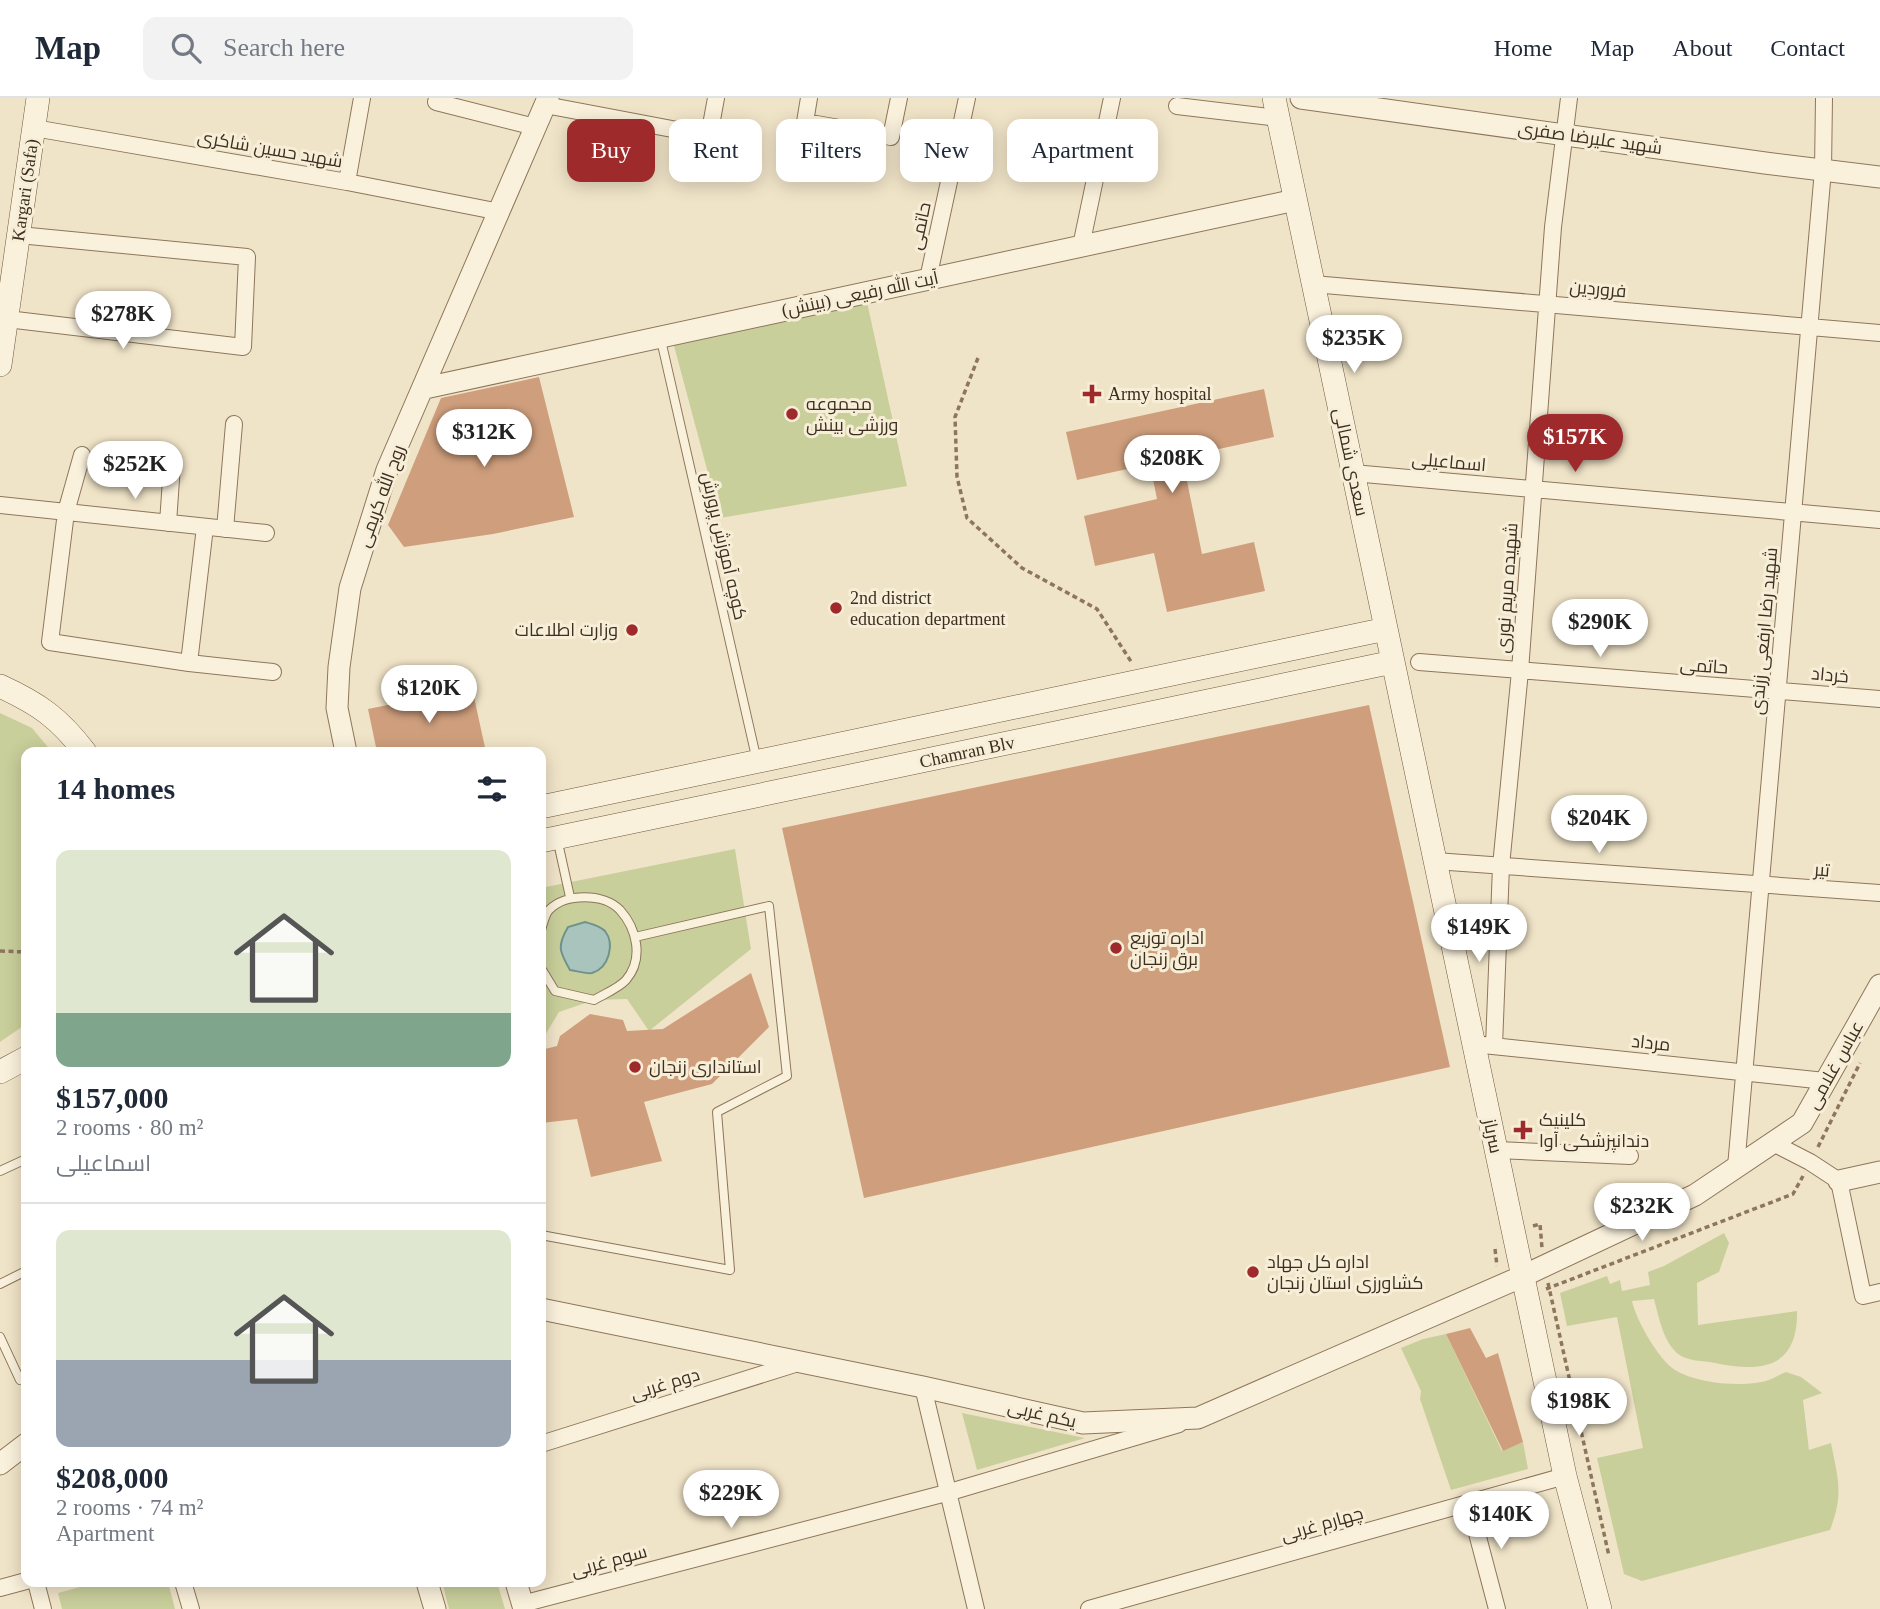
<!DOCTYPE html>
<meta charset="utf-8">
<style>
body{margin:0;font-family:"Times New Roman",Cairo,serif;background:#f2f2f3;color:#1f2937;height:100vh;display:flex;flex-direction:column;font-size:26px;white-space:nowrap}
*{box-sizing:border-box;margin:0}
p{font-size:23px;color:#747a83}
.icon{flex:none;width:38px;height:38px;fill:none;stroke:currentColor;stroke-width:2;stroke-linecap:round;stroke-linejoin:round}
.map{position:relative;flex:1;overflow:hidden}
.details{position:absolute;left:21px;top:649px;width:525px;height:840px;display:flex;flex-direction:column;background:#fff;border-radius:14px;box-shadow:0 4px 18px #0003}
.details>*{flex:none}
.top-card{position:absolute;left:567px;top:21px;width:665px;height:63px;display:flex;gap:14px}
.price{position:absolute;translate:-50% -60px;padding:0 16px;border-radius:24px;background:#fff;color:#222;font-size:23px;line-height:46px;filter:drop-shadow(0 2px 4px #0008)}
.price::after{content:'';position:absolute;left:50%;top:42px;width:21px;height:16px;margin-left:-10px;background:inherit;clip-path:polygon(0 0,100% 0,50% 100%)}
.price.on{background:#9e2a2b;color:#fff}
ul{padding:0;list-style:none}
li{display:grid;align-content:center;gap:14px;height:371px;padding:0 35px}
li+li{border-top:2px solid #e0e1e3}
li span{display:grid;place-items:center;height:217px;border-radius:14px;color:#555}
li>.icon{margin-inline-start:auto}
span .icon{width:126px;height:126px;fill:#fffc;stroke-width:1}
li b{font-size:30px}
h2{display:flex;justify-content:space-between;align-items:center;height:84px;padding:0 35px;font-size:30px}
.pill{padding:0 24px;border-radius:14px;background:#fff;box-shadow:0 4px 18px #0003;font-size:24px;line-height:63px}
.pill.on{background:#9e2a2b;color:#fff}
header{display:flex;align-items:center;gap:42px;box-sizing:border-box;height:98px;padding:0 35px;background:#fff;border-bottom:2px solid #e0e1e3}
header strong{font-size:33px}
nav{display:flex;gap:38px;margin-inline-start:auto;font-size:24px}
.search{width:490px;height:63px;background:#f2f2f3;display:flex;align-items:center;gap:18px;box-sizing:border-box;padding:0 24px;border-radius:14px;color:#747a83;font-size:26px}
.map>svg:first-child{display:block}
.green{fill:#c9cf9b}
.water{fill:#a9c4bc;stroke:#6f938a;stroke-width:2}
.building{fill:#cf9f7d}
.lines{fill:none;stroke-linecap:round;stroke-linejoin:round}
.service-casing{stroke:#8d765c;stroke-width:10}
.minor-casing{stroke:#8d765c;stroke-width:18}
.tertiary-casing{stroke:#8d765c;stroke-width:23}
.secondary-casing{stroke:#6f573f;stroke-width:24}
.path{stroke:#8d765c;stroke-width:3.5;stroke-dasharray:5 3.5;stroke-linecap:butt}
.service{stroke:#faf1dc;stroke-width:8}
.minor{stroke:#faf1dc;stroke-width:16}
.tertiary{stroke:#faf1dc;stroke-width:21}
.secondary{stroke:#faf1dc;stroke-width:23}
.poi-dot{fill:#9e2a2b;stroke:#f7eed8;stroke-width:2.5}
.labels{text-anchor:middle;dominant-baseline:central;stroke-width:6;stroke-linejoin:round;paint-order:stroke}
.street-label{font-size:18px;fill:#3d2e20;stroke:#f7eed8}
.poi-label{font-size:18px;fill:#3d2e20;stroke:#f7eed8;text-anchor:start}
</style>
<header>
<strong>Map</strong>
<div class="search"><svg class="icon" aria-label="search" viewBox="0 0 24 24"><circle cx="10" cy="10" r="6"/><path d="M15 15l6 6"/></svg>Search here</div>
<nav><a>Home</a><a>Map</a><a>About</a><a>Contact</a></nav>
</header>
<div class="map">
<svg width="1880" height="1511" viewBox="0 0 1880 1511">
<rect width="100%" height="100%" fill="#f0e4c8"/>
<path class="green" d="M867,204L907,388L720,420L673,244Z
M0,615L32,630L52,654H26V926L0,944Z
M735,751L751,851L649,933L627,901L594,902L559,914L541,944V790Z
M1724,1135L1729,1145L1719,1174L1697,1185L1698,1227L1797,1213C1798,1270 1762,1275 1715,1265C1705,1263 1691,1263 1683,1259C1664,1249 1659,1220 1654,1201L1632,1203C1636,1222 1659,1262 1675,1272C1696,1285 1737,1289 1761,1284C1770,1283 1778,1277 1786,1274L1801,1279L1822,1295L1803,1302L1809,1352L1831,1345C1838,1381 1844,1396 1830,1432L1642,1483L1624,1476L1597,1360L1643,1350L1617,1219L1567,1228L1560,1195L1607,1178L1610,1186L1620,1182L1622,1193L1650,1187L1648,1174L1664,1168Z
M1446,1236L1502,1353L1523,1344L1528,1371L1451,1392L1420,1301L1421,1293L1401,1250L1423,1241Z
M962,1315L1085,1340L977,1372Z
M98,1484H168L175,1511H62L58,1495Z
M442,1484H497L505,1511H449Z"/>
<path class="water" d="M585,824C592,826 600,828 605,833C615,846 609,870 592,875C586,876 577,873 570,872C559,853 557,848 568,829Z"/>
<path class="building" d="M539,279L574,419L493,436L404,449L388,427L441,300Z
M1264,291L1274,339L1182,359L1202,456L1254,444L1265,493L1167,514L1154,455L1095,468L1084,418L1157,401L1150,366L1077,382L1066,334Z
M472,590L486,654H377L368,611Z
M1369,607L1450,969L864,1100L782,730Z
M751,875L769,929L712,986L644,1004L662,1063L591,1079L577,1021L541,1025V952L557,948L560,938L590,916L623,922L627,933L663,931Z
M1470,1230L1486,1260L1498,1255L1523,1344L1503,1353L1446,1236Z"/>
<g class="lines">
<g class="service-casing">
<path id="service" d="M661,242L757,663
M557,740L570,799
M541,832C543,826 545,816 549,812C565,795 604,795 620,812C637,831 644,861 626,882C619,890 604,896 594,902L555,893L541,870
M0,1073L26,1061
M541,1137L730,1172L717,1014L787,978L769,808L635,839
M0,1186L26,1173
M0,1239L20,1282"/>
</g>
<g class="minor-casing">
<path id="minor" d="M809,0L805,24L891,39L899,0
M436,4L535,29
M545,7L709,38L716,0
M1177,8L1278,20
M34,30L347,84L500,114
M347,84L362,0
M1081,148L1112,0
M928,181L967,0
M1313,186L1880,235
M7,221L243,249L247,159L19,137
M82,357L66,414L50,544L189,565L273,574
M1353,375L1880,422
M0,407L266,435
M168,425L172,367
M225,431L234,326
M1419,564L1880,601
M189,565L205,429
M1435,763L1880,795
M1483,947L1825,983
M1494,948L1501,768L1520,573L1553,129L1569,0
M1775,1046L1810,1064L1839,1083L1863,1198L1880,1194
M1496,1052L1630,1058
M1736,1069L1823,72L1824,0
M923,1289L976,1511
M541,1346L798,1265
M1469,1405L1497,1511
M36,1484L43,1511
M183,1484L191,1511
M0,1490L26,1483
M522,1506L950,1394L1179,1326
M1089,1511L1565,1378"/>
</g>
<g class="tertiary-casing">
<path id="tertiary" d="M1301,0L1765,65L1880,79
M425,290L1295,102
M346,654L337,610L339,569L350,490L387,372L548,0
M1839,1083L1880,1074
M541,1211L923,1289L1083,1325L1198,1320L1523,1178L1695,1097L1802,1025L1880,887
M0,1366L26,1346
M427,1484L435,1511
M516,1484L524,1511"/>
</g>
<g class="secondary-casing">
<path id="secondary" d="M1274,0L1565,1378L1600,1511
M0,267L38,0
M0,588C39,606 59,620 85,654
M541,709L1386,531
M541,743L1393,564
M0,974L26,960"/>
</g>
<path class="path" d="M978,260L955,319L957,379L967,420L1022,470L1097,511L1132,565
M0,853L26,854
M1818,1049L1860,965
M1533,1128L1540,1126L1542,1150
M1495,1151L1497,1168
M1548,1185L1609,1458
M1546,1191L1793,1096L1803,1078"/>
<use href="#service" class="service"/>
<use href="#minor" class="minor"/>
<use href="#tertiary" class="tertiary"/>
<use href="#secondary" class="secondary"/>
</g>
<g class="poi-dot">
<path d="M1088.5 285.5h7v7h7v7h-7v7h-7v-7h-7v-7h7z"/>
<circle cx="792" cy="316" r="7"/>
<circle cx="836" cy="510" r="7"/>
<circle cx="632" cy="532" r="7"/>
<circle cx="1116" cy="850" r="7"/>
<circle cx="635" cy="969" r="7"/>
<path d="M1519.5 1021.5h7v7h7v7h-7v7h-7v-7h-7v-7h7z"/>
<circle cx="1253" cy="1174" r="7"/>
</g>
<g class="labels">
<g class="street-label">
<text transform="translate(1590 40) rotate(8)">شهید علیرضا صفری</text>
<text transform="translate(270 51) rotate(10)">شهید حسین شاکری</text>
<text transform="translate(25 92) rotate(-82)">Kargari (Safa)</text>
<text transform="translate(920 128) rotate(-78)">حاتمی</text>
<text transform="translate(1598 191) rotate(5)">فروردین</text>
<text transform="translate(860 196) rotate(-12)">آیت الله رفیعی (بینش)</text>
<text transform="translate(1351 364) rotate(78)">سعدی شمالی</text>
<text transform="translate(1449 364) rotate(5)">اسماعیلی</text>
<text transform="translate(381 398) rotate(-70)">روح الله کریمی</text>
<text transform="translate(724 448) rotate(77)">کوچه آموزش پرورش</text>
<text transform="translate(1507 490) rotate(-86)">شهیده مریم نوری</text>
<text transform="translate(1764 533) rotate(-85)">شهید رضا ارفعی زرندی</text>
<text transform="translate(1704 568) rotate(4)">حاتمی</text>
<text transform="translate(1830 577) rotate(5)">خرداد</text>
<text transform="translate(967 654) rotate(-12)">Chamran Blv</text>
<text transform="translate(1822 772) rotate(4)">تیر</text>
<text transform="translate(1651 945) rotate(6)">مرداد</text>
<text transform="translate(1835 967) rotate(-61)">عباس غلامی</text>
<text transform="translate(1493 1038) rotate(78)">سرباز</text>
<text transform="translate(665 1286) rotate(-17)">دوم غربی</text>
<text transform="translate(1042 1316) rotate(13)">یکم غربی</text>
<text transform="translate(1322 1426) rotate(-16)">چهارم غربی</text>
<text transform="translate(609 1463) rotate(-15)">سوم غربی</text>
</g>
<g class="poi-label">
<text x="1108" y="296">Army hospital</text>
<text x="806" y="306">مجموعه<tspan x="806" dy="21">ورزشی بینش</tspan></text>
<text x="850" y="500">2nd district<tspan x="850" dy="21">education department</tspan></text>
<text x="618" y="532" text-anchor="end">وزارت اطلاعات</text>
<text x="1130" y="840">اداره توزیع<tspan x="1130" dy="21">برق زنجان</tspan></text>
<text x="649" y="969">استانداری زنجان</text>
<text x="1539" y="1022">کلینیک<tspan x="1539" dy="21">دندانپزشکی آوا</tspan></text>
<text x="1267" y="1164">اداره کل جهاد<tspan x="1267" dy="21">کشاورزی استان زنجان</tspan></text>
</g>
</g>
</svg>
<b class="price" style="left:123px;top:253px">$278K</b>
<b class="price" style="left:1354px;top:277px">$235K</b>
<b class="price" style="left:484px;top:371px">$312K</b>
<b class="price on" style="left:1575px;top:376px">$157K</b>
<b class="price" style="left:1172px;top:397px">$208K</b>
<b class="price" style="left:135px;top:403px">$252K</b>
<b class="price" style="left:1600px;top:561px">$290K</b>
<b class="price" style="left:429px;top:627px">$120K</b>
<b class="price" style="left:1599px;top:757px">$204K</b>
<b class="price" style="left:1479px;top:866px">$149K</b>
<b class="price" style="left:1642px;top:1145px">$232K</b>
<b class="price" style="left:1579px;top:1340px">$198K</b>
<b class="price" style="left:731px;top:1432px">$229K</b>
<b class="price" style="left:1501px;top:1453px">$140K</b>
<div class="top-card">
<a class="pill on">Buy</a>
<a class="pill">Rent</a>
<a class="pill">Filters</a>
<a class="pill">New</a>
<a class="pill">Apartment</a>
</div>
<section class="details">
<h2>14 homes<svg class="icon" aria-label="filters" viewBox="0 0 24 24"><path d="M4 7h16M4 17h16"/><circle cx="9" cy="7" r="2"/><circle cx="15" cy="17" r="2"/></svg></h2>
<ul>
<li><span style="background:linear-gradient(#dfe7d0 75%,#7fa58c 0)"><svg class="icon" aria-label="home" viewBox="0 0 24 24"><path d="M3 11l9-7 9 7M6 9v11h12V9"/></svg></span><div><b>$157,000</b><p>2 rooms · 80 m²</p><p>اسماعیلی</p></div></li>
<li><span style="background:linear-gradient(#dfe7d0 60%,#9aa5b1 0)"><svg class="icon" aria-label="home" viewBox="0 0 24 24"><path d="M3 11l9-7 9 7M6 9v11h12V9"/></svg></span><div><b>$208,000</b><p>2 rooms · 74 m²</p><p>Apartment</p></div></li>
</ul>
</section>
</div>
